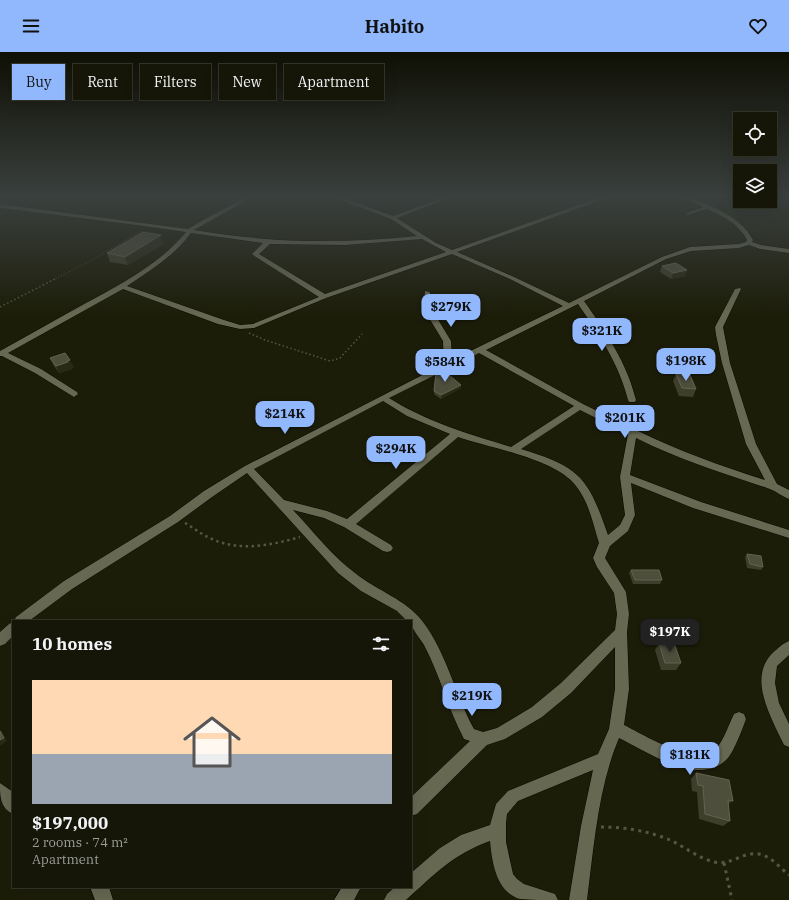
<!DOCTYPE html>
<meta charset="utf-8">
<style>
body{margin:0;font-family:"IBM Plex Serif",serif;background:#1e1f11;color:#f1f3f6;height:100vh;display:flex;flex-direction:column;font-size:15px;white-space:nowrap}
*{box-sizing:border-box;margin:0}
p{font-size:13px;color:#9d9f9b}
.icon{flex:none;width:22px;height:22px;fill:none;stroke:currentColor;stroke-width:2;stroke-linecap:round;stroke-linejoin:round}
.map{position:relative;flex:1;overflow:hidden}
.side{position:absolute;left:12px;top:568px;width:400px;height:268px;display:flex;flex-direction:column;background:#151607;border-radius:0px;box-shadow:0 4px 16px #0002,0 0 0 1px #343528}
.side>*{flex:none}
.top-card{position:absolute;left:12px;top:12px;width:400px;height:36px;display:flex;gap:8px}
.buttons{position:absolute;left:733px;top:60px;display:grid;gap:8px}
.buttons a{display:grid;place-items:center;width:44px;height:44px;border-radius:0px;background:#151607;box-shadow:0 4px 16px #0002,0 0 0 1px #343528;font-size:20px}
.price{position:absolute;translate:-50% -34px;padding:0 9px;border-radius:8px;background:#91b8fd;color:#111;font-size:13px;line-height:26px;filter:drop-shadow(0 1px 2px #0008)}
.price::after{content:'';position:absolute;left:50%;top:24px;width:12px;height:9px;margin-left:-6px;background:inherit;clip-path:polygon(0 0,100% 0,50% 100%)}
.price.active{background:#222;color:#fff}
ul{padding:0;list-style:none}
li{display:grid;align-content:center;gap:8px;height:212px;padding:0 20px}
li span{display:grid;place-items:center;height:124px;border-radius:0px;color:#555}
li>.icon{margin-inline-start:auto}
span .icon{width:72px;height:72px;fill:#fffc;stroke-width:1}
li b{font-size:17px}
h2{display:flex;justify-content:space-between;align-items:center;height:48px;padding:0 20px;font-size:17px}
.pill{padding:0 14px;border-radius:0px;background:#151607;box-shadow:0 4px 16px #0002,0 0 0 1px #343528;font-size:14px;line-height:36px}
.pill.active{background:#91b8fd;color:#111}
header{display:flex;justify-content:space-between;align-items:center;height:52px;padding:0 20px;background:#91b8fd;color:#111;font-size:18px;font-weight:700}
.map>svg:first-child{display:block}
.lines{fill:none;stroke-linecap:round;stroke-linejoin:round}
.minor-casing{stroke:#070700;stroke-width:1}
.path-far3{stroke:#555644;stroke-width:1;stroke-dasharray:1 2;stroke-linecap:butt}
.path-far2{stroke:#555644;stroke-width:1.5;stroke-dasharray:1.5 2.5;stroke-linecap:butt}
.path-far1{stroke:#555644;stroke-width:2.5;stroke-dasharray:2.5 3.5;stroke-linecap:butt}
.path{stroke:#555644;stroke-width:3;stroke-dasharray:3 4.5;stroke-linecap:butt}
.minor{fill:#666852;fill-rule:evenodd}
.wall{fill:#3d3e2b}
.shaded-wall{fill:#292a16}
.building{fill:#4d4e3c;stroke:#626351}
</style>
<header><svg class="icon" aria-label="menu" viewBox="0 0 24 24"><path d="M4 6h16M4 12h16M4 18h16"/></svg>Habito<svg class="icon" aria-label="heart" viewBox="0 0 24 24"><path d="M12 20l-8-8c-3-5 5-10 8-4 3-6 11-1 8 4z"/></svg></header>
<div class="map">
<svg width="789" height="848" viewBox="0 0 789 848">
<rect width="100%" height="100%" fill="#1c1d09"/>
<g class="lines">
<g class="minor-casing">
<path id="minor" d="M248,144H255L194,178C271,191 340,192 417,184L391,167L330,144H338L393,164L447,144H455L397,166L436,191L452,198L604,144H613L457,200L514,225L569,251L662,205L690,195L739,192L746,190L747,188C739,172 723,164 707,157L687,163V161L703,155L678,144H686C711,154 740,163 753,188L752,190L761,193L789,197V201L760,197L749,193L739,196L691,199L666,207L584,249C606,280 627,311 636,348L635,350H629L628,348C619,312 599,282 578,252L486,298L583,352L632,376L636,377L638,379C679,399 721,414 765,428L746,392L722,311L716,283L715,275L735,237L740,236L741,237L723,275L730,311L756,392L777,432L789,438V447C781,444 775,438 767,436C722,421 678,407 636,386L630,423L701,450L789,478V486L693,456L631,431L635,463L628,479L610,494L605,506L626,540L629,562L627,580L629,637L624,673C642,682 695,714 713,700C723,691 728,674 734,662L739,660L744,662L746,667C742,678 735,697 728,706C700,737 648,700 619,686C598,736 594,794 587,848H569L581,774L593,718L518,749L507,762L506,771V790L513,822L517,827L524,832L555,842L558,848C546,848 530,848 520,847C496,840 492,810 490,789C453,802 434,823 406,848H384L387,842L395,835H411V821L440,796L461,783L490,773L496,752L508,739L598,702L609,677L615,637V595L571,641L542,665L505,687L487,693L417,762L411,764V745L470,689L464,687C448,657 440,623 424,593C420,586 411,577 411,569H407L397,559L361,539L338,521L247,421L212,445L178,470L72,537L29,569H14L16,565L64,529L170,464L204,439L245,414L444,312L443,289L423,256L425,239L430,240L431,256L451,289L452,308L563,254L510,227L452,202L326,246L254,276L240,277L218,272L123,237L8,301L41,317L77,340L78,342L74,345L35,321L2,304H0V299C29,283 57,267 86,251C121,232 160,212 186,180L136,173L17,158L0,156V152L188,177L203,168ZM191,181L263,191L252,202L253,203L319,245L253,272L240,273L224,268L127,234C151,218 174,204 191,181ZM422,187L446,200L325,242L259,202L270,192L345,193ZM479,301L574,354L511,395C469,382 427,370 389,346ZM383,349L407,364L450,382L347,467L327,459L284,448L254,417ZM580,358L628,382L620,425L625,463L620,473L608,483C588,425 580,415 521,397ZM458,385C490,396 556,407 576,434C589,450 593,472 599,491L593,506L597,515L614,541L617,562L615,578L561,631L532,655L497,676L483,680L474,677C455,642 447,602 423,570C406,547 377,539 355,521C332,504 313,479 293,458L324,466L344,475L383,499L387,500L391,499L393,496L391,493L356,472Z
M13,570V584L5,592L0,594V580L9,572Z
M789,589V603L777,614L775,631L779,651L789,672V695L784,693C771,665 745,623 776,598C780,594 784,591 789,589Z
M0,731L13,740V762C0,756 0,744 0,731Z
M90,835H109L113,848H95Z
M342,835H361L354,848H334Z"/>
</g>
<path class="path-far3" d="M53,228L92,208L141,179"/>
<path class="path-far2" d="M0,255L55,227
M249,281L265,288L330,309L340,306L362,282"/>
<path class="path-far1" d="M185,471C194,476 202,483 212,487C240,500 272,493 300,485"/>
<path class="path" d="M601,775C624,775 649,779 670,788C685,795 698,806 714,810C731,814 743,799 759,802C771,804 780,816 789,823
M724,811L732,848"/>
<use href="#minor" class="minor"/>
</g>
<path class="wall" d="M164,192L128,213L110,210L107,201Z
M662,214L685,224L671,227L660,220Z
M50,306L74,315L71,316L72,317L59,321L54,314Z
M436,321H450V324L461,336L441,347L434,342Z
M676,322L696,337L693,345L679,344L673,329Z
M747,502L763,515L761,518L747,516L745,505Z
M631,518L662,528L660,532H633L629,521Z
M659,591L681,611L676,618H661L655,598Z
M696,721L733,749L728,752L730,769L723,774L699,767L697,740L692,739L691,727Z"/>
<path class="shaded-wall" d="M161,183L164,192L128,213L125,205Z
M687,218L685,224L671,227L673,221Z
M70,308L74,315L71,316L72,317L59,321L56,314Z
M461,333V336L441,347V343Z
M0,678L2,680L7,689L0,694Z"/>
<path class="building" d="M143,180L161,183L125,205L107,201Z
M676,211L687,218L673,221L662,214Z
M65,301L70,308L67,309L68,310L56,314L50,306Z
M440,319L450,321L449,323L461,333L441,343L434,339L436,321Z
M676,322L690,323L696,337L682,336Z
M747,502L761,504L763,515L750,512Z
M631,518H659L662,528H635Z
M659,591H674L681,611H665Z
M0,679L4,686L0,688Z
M696,721L729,728L733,749L728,748L730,769L705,762L703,734L698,733Z"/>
<linearGradient id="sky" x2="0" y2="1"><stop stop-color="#0f1005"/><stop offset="0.55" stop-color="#3a403e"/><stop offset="1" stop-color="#3a403e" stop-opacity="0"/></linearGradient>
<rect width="789" height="263" fill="url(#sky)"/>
</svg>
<div class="buttons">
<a><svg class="icon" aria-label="locate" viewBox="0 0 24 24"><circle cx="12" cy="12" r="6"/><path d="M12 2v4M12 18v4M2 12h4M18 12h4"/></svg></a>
<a><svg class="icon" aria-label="layers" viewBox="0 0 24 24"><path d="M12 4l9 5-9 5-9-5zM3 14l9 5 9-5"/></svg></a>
</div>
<b class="price" style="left:451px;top:276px">$279K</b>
<b class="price" style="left:602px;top:300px">$321K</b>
<b class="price" style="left:686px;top:330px">$198K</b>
<b class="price" style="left:445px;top:331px">$584K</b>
<b class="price" style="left:285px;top:383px">$214K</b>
<b class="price" style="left:625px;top:387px">$201K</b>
<b class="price" style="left:396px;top:418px">$294K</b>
<b class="price active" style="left:670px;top:601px">$197K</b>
<b class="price" style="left:472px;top:665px">$219K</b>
<b class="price" style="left:690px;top:724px">$181K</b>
<div class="top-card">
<a class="pill active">Buy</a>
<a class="pill">Rent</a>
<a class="pill">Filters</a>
<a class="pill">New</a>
<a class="pill">Apartment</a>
</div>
<section class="side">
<h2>10 homes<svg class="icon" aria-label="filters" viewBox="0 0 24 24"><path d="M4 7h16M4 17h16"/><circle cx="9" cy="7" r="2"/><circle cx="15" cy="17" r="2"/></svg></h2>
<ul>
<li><span style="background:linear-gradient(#ffd9b3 60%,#9aa5b1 0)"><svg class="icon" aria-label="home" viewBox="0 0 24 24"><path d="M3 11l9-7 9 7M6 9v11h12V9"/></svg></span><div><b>$197,000</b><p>2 rooms · 74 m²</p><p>Apartment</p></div></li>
</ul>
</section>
</div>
